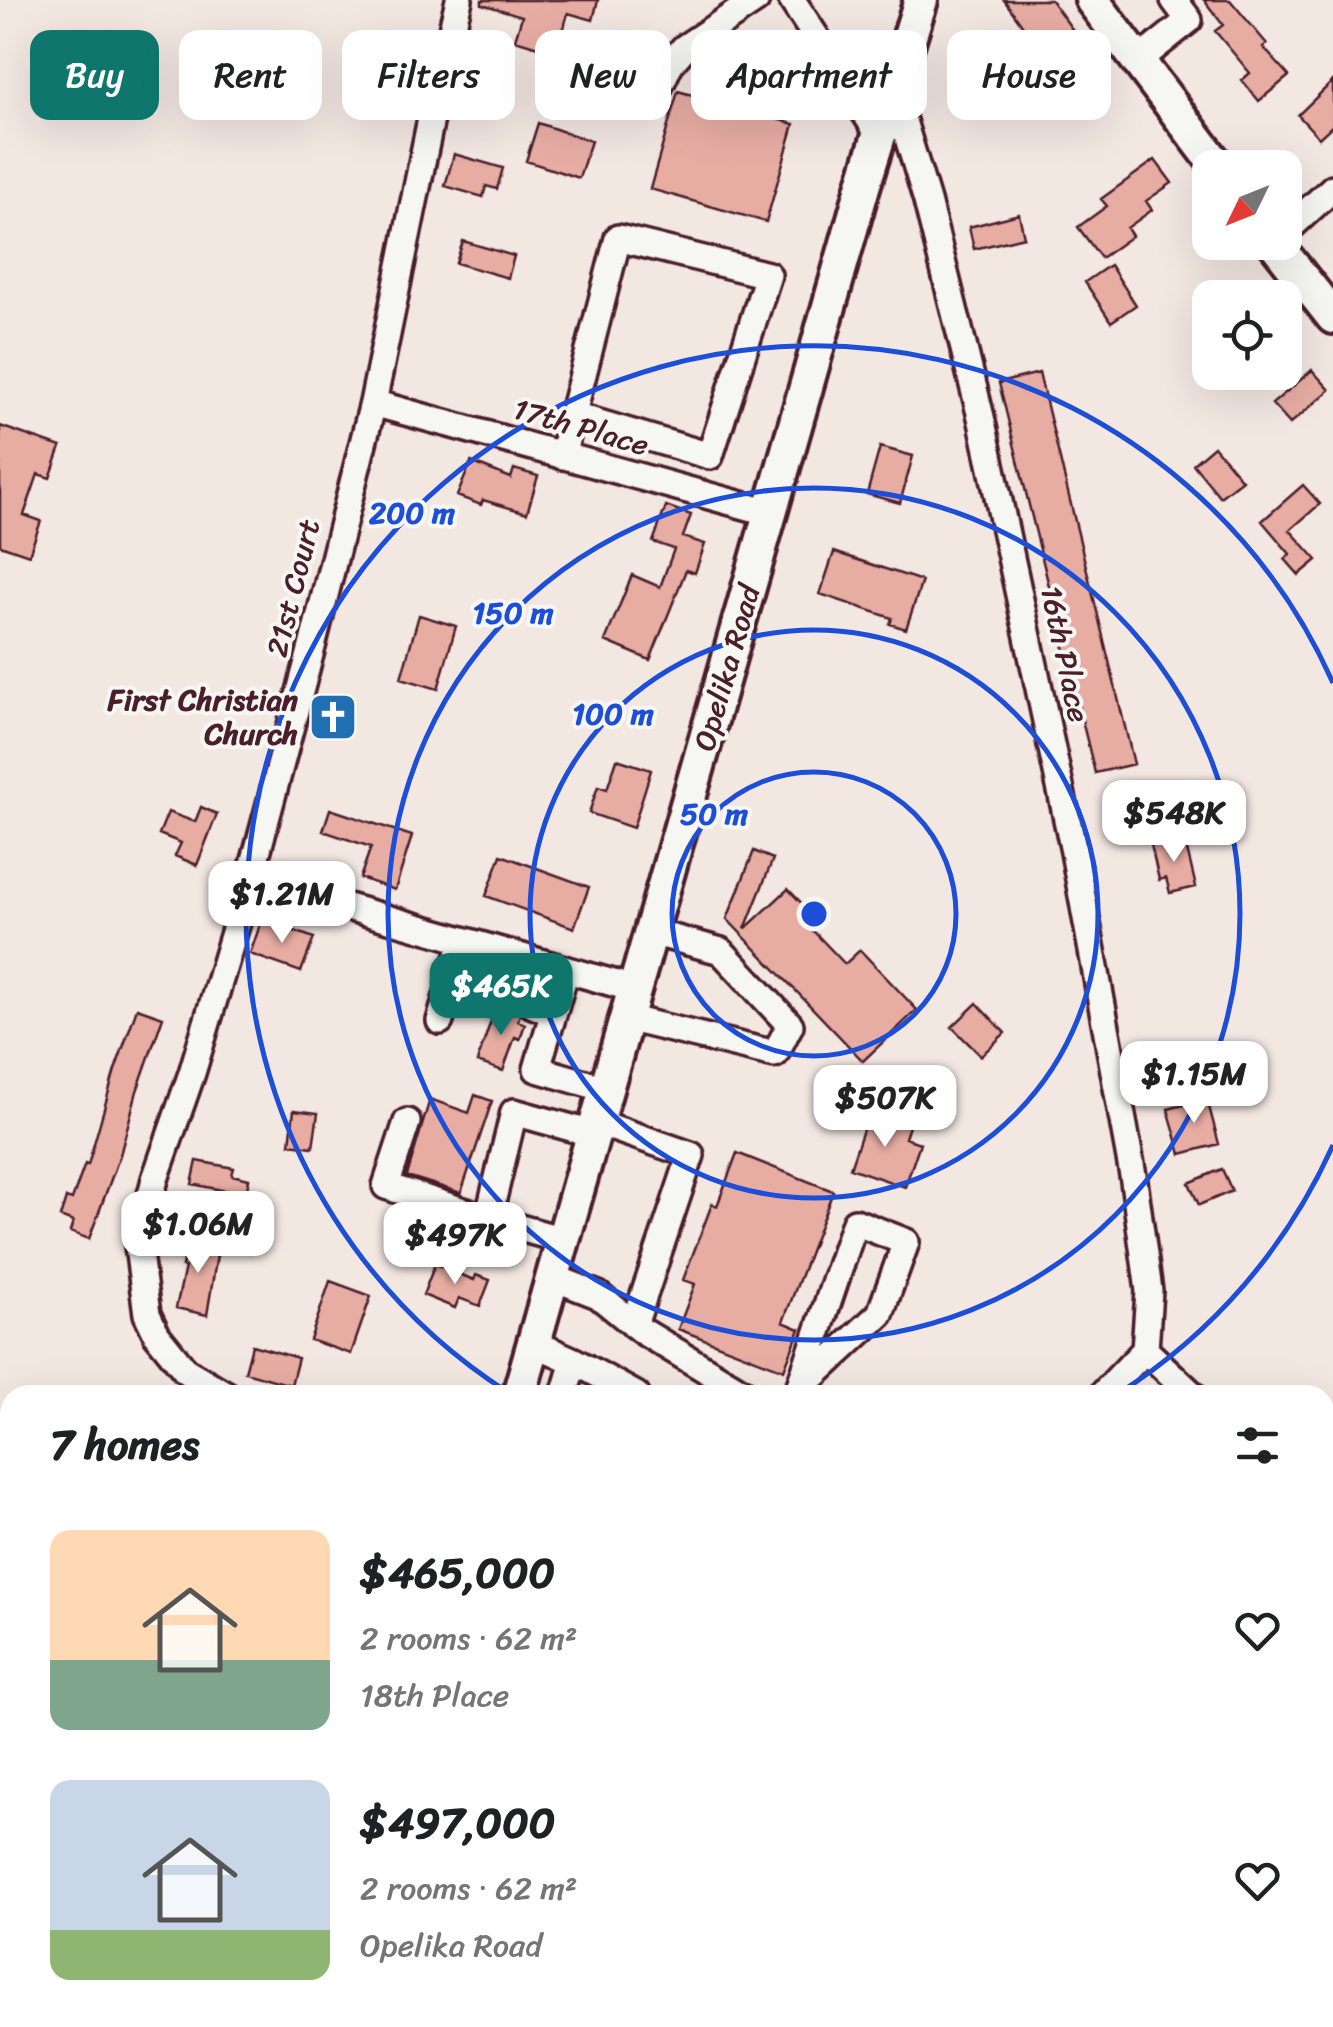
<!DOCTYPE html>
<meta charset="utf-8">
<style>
body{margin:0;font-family:Sriracha,sans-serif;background:#f2f2f2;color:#202124;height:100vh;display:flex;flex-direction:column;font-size:38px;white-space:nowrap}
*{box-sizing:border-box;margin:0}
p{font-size:32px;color:#757577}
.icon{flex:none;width:55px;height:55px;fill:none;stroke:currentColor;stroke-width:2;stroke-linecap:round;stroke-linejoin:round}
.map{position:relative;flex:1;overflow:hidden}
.sheet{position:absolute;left:0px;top:1385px;width:1335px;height:642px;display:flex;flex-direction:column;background:#fff;border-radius:30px 30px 0 0;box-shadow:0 10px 40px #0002}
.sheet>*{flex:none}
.hud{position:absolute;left:30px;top:30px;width:1275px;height:90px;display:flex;gap:20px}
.needle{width:65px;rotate:227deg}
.tools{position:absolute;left:1192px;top:150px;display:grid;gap:20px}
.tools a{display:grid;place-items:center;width:110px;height:110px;border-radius:20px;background:#fff;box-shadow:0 10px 40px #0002;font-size:50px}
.price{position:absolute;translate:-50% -85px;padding:0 22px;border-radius:20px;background:#fff;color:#222;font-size:32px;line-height:65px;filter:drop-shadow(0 2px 5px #0008)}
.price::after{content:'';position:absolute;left:50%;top:60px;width:30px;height:22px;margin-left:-15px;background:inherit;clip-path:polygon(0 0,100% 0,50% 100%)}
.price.on{background:#0f766e;color:#fff}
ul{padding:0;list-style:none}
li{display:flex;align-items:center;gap:30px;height:250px;padding:0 50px}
li span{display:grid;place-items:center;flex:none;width:280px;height:200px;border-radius:20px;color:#555}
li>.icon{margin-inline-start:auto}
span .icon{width:120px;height:120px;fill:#fffc;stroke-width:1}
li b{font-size:42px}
h2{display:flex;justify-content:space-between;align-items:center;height:120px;padding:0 50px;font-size:42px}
.pill{padding:0 35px;border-radius:20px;background:#fff;box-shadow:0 10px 40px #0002;font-size:35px;line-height:90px}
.pill.on{background:#0f766e;color:#fff}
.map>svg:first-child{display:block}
.building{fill:#e7ada3;stroke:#4a1f2b;stroke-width:2.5}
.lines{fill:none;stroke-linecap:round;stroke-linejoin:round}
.minor-casing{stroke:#4a1f2b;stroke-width:32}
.major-casing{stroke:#4a1f2b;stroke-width:40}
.highway-casing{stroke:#4a1f2b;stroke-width:45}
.minor{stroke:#f6f6f2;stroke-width:25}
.major{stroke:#f6f6f2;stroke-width:32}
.highway{stroke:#f6f6f2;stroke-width:38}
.ring{fill:none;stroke:#1d4ed8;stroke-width:5}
.labels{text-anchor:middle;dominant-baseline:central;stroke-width:8;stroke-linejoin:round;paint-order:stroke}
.street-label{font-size:30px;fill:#4a1f2b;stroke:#f6f6f2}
.poi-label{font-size:30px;font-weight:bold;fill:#4a1f2b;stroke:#f6f6f2;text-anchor:end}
.centre{fill:#1d4ed8;stroke:#f6f6f2;stroke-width:5}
.ring-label{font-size:30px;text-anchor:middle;font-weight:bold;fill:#1d4ed8;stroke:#f6f6f2;stroke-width:8;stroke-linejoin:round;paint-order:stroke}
</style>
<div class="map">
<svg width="1333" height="2027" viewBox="0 0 1333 2027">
<rect width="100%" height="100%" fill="#f3e7e2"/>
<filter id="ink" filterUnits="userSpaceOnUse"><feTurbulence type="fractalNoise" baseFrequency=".01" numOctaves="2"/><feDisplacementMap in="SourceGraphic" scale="20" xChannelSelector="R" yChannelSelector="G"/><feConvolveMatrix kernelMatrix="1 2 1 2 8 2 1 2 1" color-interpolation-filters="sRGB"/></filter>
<g filter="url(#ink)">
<path class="building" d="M482,0H598L593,20L568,13L557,53L515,40L522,16L482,4Z
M1004,0H1051L1072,29L1041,51Z
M1204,0H1230L1267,44L1263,47L1289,76L1259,101L1242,80L1250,73L1215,31L1223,25Z
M1333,81V125L1319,138L1298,115Z
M678,91L794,124L766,222L650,189Z
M538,123L591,141L579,178L526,161Z
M454,154L503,168L497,189L486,186L483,197L445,186Z
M1155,160L1172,183L1146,201L1152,210L1127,228L1132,236L1101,258L1078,227L1107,206L1101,199Z
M1019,214L1024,237L974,249L969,227Z
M463,241L514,256L508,278L456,263Z
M1110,265L1136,305L1111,322L1085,282Z
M1312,370L1330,390L1290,424L1272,404Z
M1039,373L1134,764L1095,773L999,383Z
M0,426L61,447L50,478L38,474L24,515L41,521L29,555L0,545Z
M1214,446L1242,480L1220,497L1193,464Z
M880,447L913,456L900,503L867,494Z
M471,462L511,478L514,469L538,476L527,513L483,500L481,505L457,496Z
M1303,485L1320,504L1290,530L1317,560L1299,575L1285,559L1290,554L1262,521Z
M666,506L691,515L683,537L705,544L695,573L686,570L650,660L605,641L632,575L660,587L674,549L653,542Z
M834,552L922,581L906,629L890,624L892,618L820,594Z
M419,615L456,626L438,689L401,678Z
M617,759L651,770L633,828L589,813L598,786L607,789Z
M201,807L217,814L197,865L175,856L181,843L159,834L168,812L195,822Z
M330,809L412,836L395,890L360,878L371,847L323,831Z
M1184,837L1196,887L1170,893L1166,878L1159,880L1151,845Z
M754,851L773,859L745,929L788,889L808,910L800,917L845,964L860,950L917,1010L863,1061L727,919Z
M501,855L589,887L574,928L486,896Z
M262,919L314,938L301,972L250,954Z
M977,1003L1005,1033L981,1056L952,1027Z
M496,1006L518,1011L520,1014L518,1021L525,1024L520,1039L515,1037L503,1071L477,1062Z
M137,1008L163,1017L137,1091L120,1155L89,1239L70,1232L73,1222L60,1217L66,1198L72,1200L85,1164L88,1165L115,1070Z
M475,1095L492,1101L461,1193L407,1176L430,1099L469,1113Z
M1207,1099L1219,1144L1181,1154L1168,1109Z
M294,1110L318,1113L313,1147L290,1144Z
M869,1112L909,1126L905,1138L920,1143L905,1187L850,1168Z
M737,1153L833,1191L783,1322L800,1329L784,1370L678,1329L695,1284L683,1280L712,1204L717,1206Z
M197,1161L234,1168L232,1175L249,1179L246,1195L192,1184Z
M1222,1169L1232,1191L1199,1205L1189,1183Z
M187,1238L219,1243L207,1315L176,1308L185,1267L182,1266Z
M435,1264L474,1280L476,1275L490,1280L480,1306L459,1298L455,1308L423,1295Z
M330,1281L371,1296L351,1354L310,1340Z
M252,1345L298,1358L291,1385L245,1372Z"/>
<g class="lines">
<g class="minor-casing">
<path id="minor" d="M792,0L880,136
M1139,60L1189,20L1174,0
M894,91L927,201L981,417L1074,852L1134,1181L1149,1291L1145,1350L1193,1395
M655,96L670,64L684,48L756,0
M1285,232L1333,188
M373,403L771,513
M562,456L618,238L768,275L710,456L572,415
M250,879L634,989
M566,970L537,1069L606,1089
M451,980L486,991L497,989L529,997L533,1005L553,1013
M626,1018L775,1054L790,1025L721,951L651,932
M440,1021L463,941
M407,1122L386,1186L488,1219
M596,1122L691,1155L634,1325
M563,1240L488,1219L514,1112L593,1134
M552,1277L598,1295L642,1331L748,1395
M534,1343L574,1361L564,1395
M574,1361L636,1395
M227,1395L186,1371L157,1335L147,1314L138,1246L155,1179L192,1073L250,879L312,647L373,403L434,104L459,0
M793,1395L880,1314L906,1242L855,1222L798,1391
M1102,1395L1145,1350
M863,2018L869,2027
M990,2018L1000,2027
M439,2027L441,2018
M699,2027L714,2018
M1318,2027L1333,2012"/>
</g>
<g class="major-casing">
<path id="major" d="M1092,0L1219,168
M1274,242L1333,317
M519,1395L863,187L921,0
M335,2027L338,2018"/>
</g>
<g class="highway-casing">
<path id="highway" d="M1325,1747L1333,1738
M1325,1843L1333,1835
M1073,2027L1081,2018
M1158,2027L1166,2018"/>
</g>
<use href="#minor" class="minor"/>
<use href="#major" class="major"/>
<use href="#highway" class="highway"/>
</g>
</g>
<g class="ring">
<circle cx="814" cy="914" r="142"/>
<circle cx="814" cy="914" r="284"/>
<circle cx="814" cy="914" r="426"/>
<path d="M1333 1145A568 568 0 0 1 1119 1393M509 1393A568 568 0 1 1 1333 683"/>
</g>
<defs>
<g id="church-square" transform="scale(2.5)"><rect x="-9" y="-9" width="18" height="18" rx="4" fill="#1f6fb2" stroke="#f6f6f2"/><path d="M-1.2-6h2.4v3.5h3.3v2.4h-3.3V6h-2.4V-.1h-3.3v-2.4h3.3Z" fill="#fff"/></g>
</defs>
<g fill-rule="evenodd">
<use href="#church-square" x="333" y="717"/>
</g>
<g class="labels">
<g class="street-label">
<text transform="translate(581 427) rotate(16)">17th Place</text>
<text transform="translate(293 588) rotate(-76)">21st Court</text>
<text transform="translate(1065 654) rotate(78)">16th Place</text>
<text transform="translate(727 668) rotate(-74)">Opelika Road</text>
</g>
<g class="poi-label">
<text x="298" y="700">First Christian<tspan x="298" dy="34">Church</tspan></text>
</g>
</g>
<circle cx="814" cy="914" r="15" class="centre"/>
<g class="ring-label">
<text x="412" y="523">200 m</text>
<text x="513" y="623">150 m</text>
<text x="613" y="724">100 m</text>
<text x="714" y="824">50 m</text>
</g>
</svg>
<div class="tools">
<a><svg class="needle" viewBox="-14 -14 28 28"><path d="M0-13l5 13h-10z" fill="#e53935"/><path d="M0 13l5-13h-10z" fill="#757577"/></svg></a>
<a><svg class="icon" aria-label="locate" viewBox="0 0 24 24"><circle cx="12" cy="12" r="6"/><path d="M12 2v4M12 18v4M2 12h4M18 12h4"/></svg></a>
</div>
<b class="price" style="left:1174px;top:865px">$548K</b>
<b class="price" style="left:282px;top:946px">$1.21M</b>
<b class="price on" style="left:501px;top:1038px">$465K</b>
<b class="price" style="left:1194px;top:1126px">$1.15M</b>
<b class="price" style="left:885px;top:1150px">$507K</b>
<b class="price" style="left:198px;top:1276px">$1.06M</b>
<b class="price" style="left:455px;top:1287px">$497K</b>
<div class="hud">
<a class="pill on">Buy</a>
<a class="pill">Rent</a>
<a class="pill">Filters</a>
<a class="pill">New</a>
<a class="pill">Apartment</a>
<a class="pill">House</a>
</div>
<section class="sheet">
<h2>7 homes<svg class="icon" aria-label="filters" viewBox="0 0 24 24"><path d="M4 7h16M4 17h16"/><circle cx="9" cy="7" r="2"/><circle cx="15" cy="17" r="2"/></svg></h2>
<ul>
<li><span style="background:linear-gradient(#ffd9b3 65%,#7fa58c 0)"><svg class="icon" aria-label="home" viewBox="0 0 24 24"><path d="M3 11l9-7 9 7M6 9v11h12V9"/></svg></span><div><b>$465,000</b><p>2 rooms · 62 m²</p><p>18th Place</p></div><svg class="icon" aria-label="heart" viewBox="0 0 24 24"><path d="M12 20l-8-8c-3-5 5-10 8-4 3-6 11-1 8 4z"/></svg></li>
<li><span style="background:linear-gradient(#c9d6e8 75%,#8fb573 0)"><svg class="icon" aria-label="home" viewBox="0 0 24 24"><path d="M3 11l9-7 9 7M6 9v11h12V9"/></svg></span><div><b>$497,000</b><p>2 rooms · 62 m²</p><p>Opelika Road</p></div><svg class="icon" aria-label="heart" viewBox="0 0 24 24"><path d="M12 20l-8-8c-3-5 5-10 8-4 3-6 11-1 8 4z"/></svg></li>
</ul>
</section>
</div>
